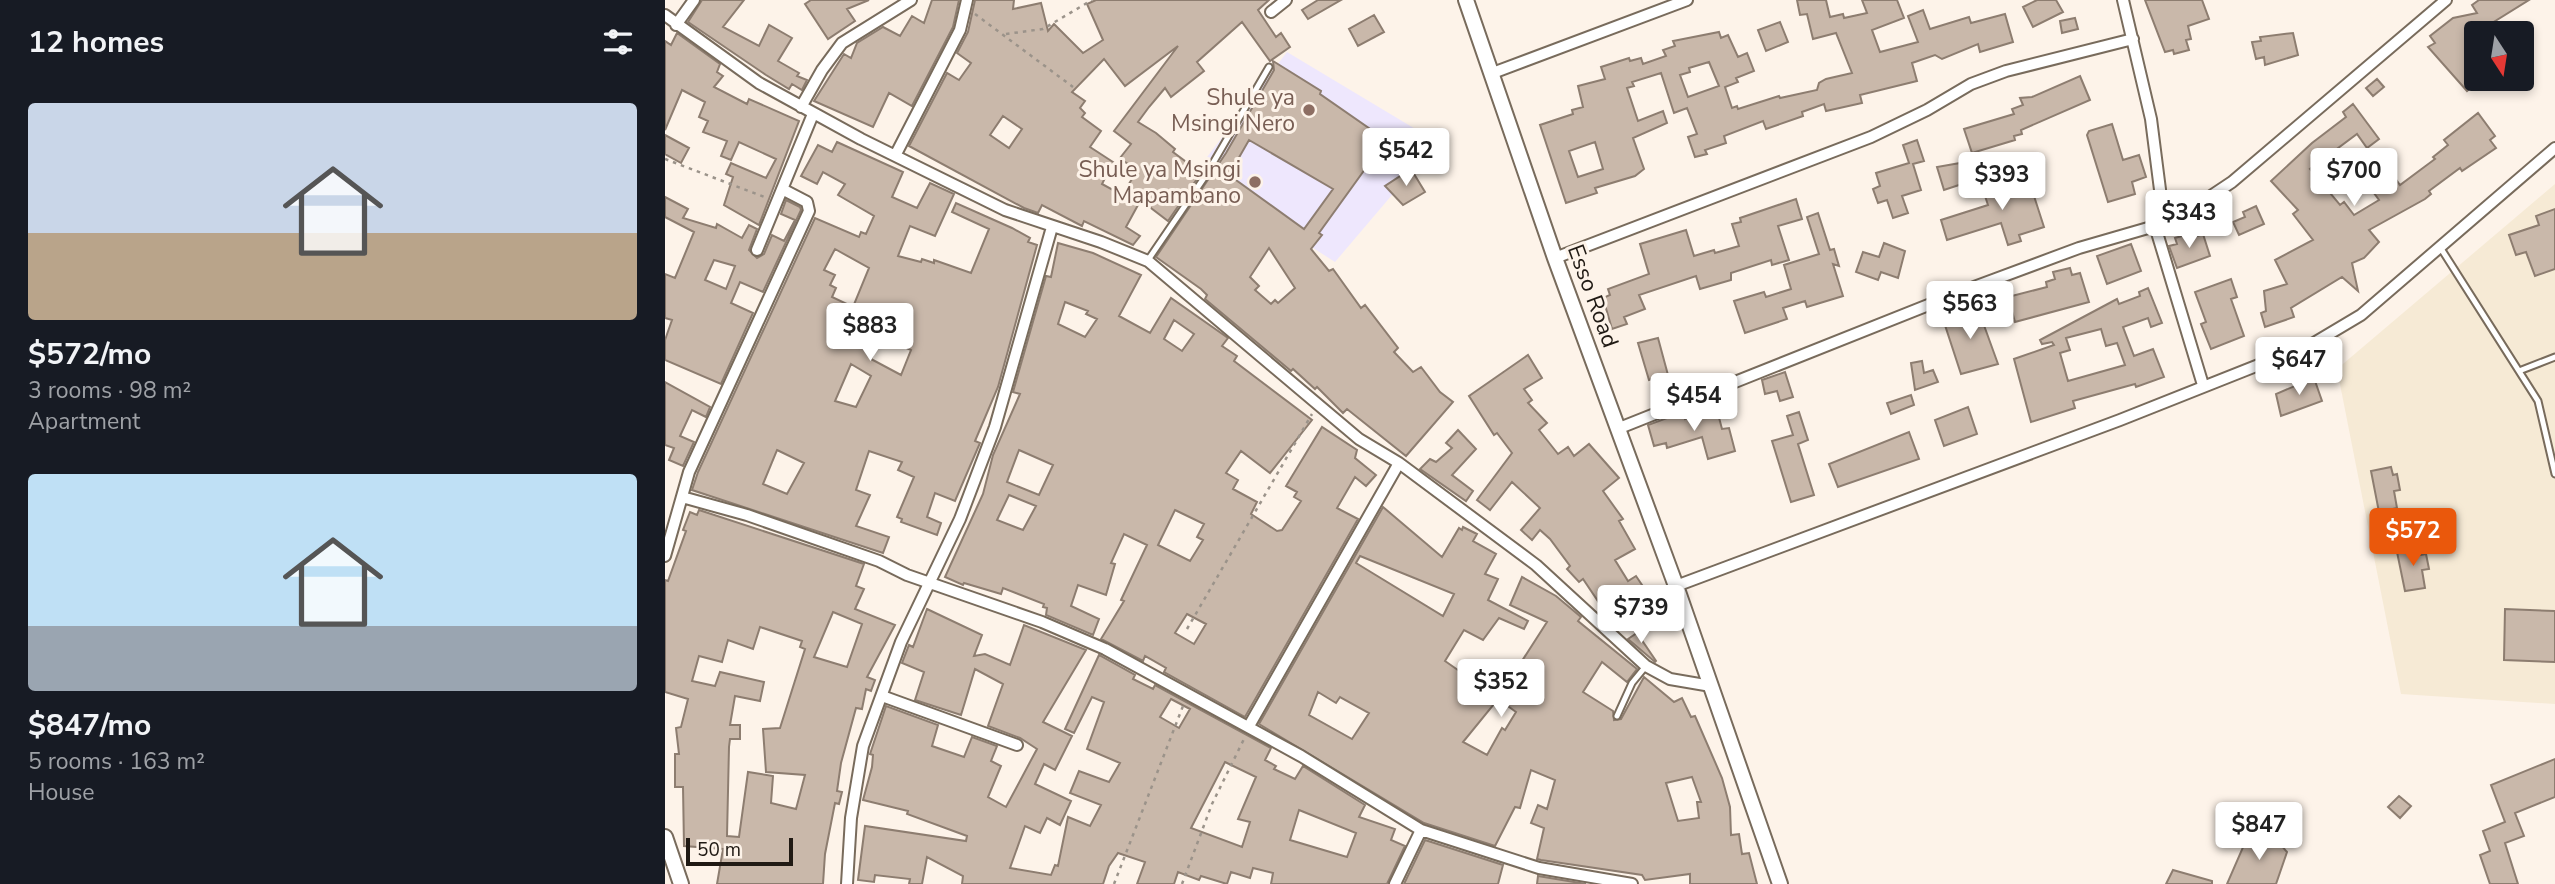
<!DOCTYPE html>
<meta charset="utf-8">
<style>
body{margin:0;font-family:"Nunito Sans",sans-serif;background:#20242c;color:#f1f3f6;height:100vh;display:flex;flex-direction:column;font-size:26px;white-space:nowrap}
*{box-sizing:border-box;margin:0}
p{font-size:23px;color:#9ea1a6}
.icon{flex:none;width:38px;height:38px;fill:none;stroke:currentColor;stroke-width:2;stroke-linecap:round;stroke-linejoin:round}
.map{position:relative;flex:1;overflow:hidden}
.sheet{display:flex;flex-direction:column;background:#171b24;width:665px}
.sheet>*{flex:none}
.needle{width:46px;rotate:168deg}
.tools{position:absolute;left:1799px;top:21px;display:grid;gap:14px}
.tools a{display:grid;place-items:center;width:70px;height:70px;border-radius:7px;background:#171b24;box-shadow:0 4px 10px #0003;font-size:35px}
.scale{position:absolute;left:21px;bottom:18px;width:107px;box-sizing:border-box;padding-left:7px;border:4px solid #201a14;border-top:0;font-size:19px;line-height:24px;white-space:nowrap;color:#201a14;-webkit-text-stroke:5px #fdf3e9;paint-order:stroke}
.price{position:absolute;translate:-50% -60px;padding:0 16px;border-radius:7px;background:#fff;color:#222;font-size:23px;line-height:46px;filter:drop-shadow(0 2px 4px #0008)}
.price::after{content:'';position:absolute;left:50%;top:42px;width:21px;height:16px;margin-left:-10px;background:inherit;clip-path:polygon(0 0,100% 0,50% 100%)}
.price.current{background:#ea580c;color:#fff}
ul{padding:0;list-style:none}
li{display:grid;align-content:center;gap:14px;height:371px;padding:0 28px}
li span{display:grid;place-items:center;height:217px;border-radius:7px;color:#555}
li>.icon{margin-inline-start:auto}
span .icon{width:126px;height:126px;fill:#fffc;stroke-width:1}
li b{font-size:30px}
h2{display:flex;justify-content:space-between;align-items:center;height:84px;padding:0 28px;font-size:30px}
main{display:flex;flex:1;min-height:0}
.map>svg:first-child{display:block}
.education{fill:#eee7fd}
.medical{fill:#f6ead5}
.building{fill:#c9b8aa;stroke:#8d7d70;stroke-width:2;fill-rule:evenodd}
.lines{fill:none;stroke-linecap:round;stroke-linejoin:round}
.service-casing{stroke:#786b5c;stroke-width:9}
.minor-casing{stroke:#786b5c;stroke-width:14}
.tertiary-casing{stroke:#786b5c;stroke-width:18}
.path{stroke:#9b938a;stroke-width:2.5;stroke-dasharray:3.5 5;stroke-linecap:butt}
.service{stroke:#fff;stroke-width:5}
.minor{stroke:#fff;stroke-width:10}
.tertiary{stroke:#fff;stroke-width:14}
.education-dot{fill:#8d6e63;stroke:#fdf3e9;stroke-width:2.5}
.labels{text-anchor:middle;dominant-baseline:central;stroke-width:6;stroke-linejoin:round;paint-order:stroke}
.education-label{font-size:23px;fill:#785e54;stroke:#fdf3e9;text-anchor:end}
.street-label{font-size:23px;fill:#201a14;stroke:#fdf3e9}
</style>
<main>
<section class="sheet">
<h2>12 homes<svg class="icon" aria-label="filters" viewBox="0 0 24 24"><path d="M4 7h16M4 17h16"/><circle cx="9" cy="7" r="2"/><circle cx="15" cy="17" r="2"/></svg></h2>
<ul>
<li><span style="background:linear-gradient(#c9d6e8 60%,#b9a48a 0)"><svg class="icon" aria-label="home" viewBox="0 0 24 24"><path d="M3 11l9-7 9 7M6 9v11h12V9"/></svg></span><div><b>$572/mo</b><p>3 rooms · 98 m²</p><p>Apartment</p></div></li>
<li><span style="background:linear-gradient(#bfe0f5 70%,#9aa5b1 0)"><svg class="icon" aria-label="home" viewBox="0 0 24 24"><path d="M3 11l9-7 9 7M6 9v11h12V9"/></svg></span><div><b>$847/mo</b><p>5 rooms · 163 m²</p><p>House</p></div></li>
</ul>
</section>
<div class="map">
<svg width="1890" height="884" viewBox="0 0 1890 884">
<rect width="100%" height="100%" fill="#fdf3e9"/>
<path class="education" d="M622,52L772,142L670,262L556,189L533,169Z"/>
<path class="medical" d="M1890,184V704L1736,694L1672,369Z"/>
<path class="building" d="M37,0H79L58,27L94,46L104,25L127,38L113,61L134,73L132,76L142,80L137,90L127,84L124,89L101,75L23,22Z
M146,0H204L182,9L190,21L163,39L140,4Z
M267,0H294L288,27L247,106L224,93L208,127L149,101L179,54L186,58L192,43L218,27L235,36L247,16L259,23Z
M310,0H349L348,9L376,3L383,31L389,24L418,53L438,40L422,4L431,0H604L593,10L611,37L616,33L625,47L605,61L577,22L532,62L539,71L506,97L500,88L484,107L473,122L491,133L510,149L508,152L536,173L503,221L478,202L473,205L461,227L475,236L468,245L419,221L417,226L377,205L373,213L359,208L244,146L282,73L294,80L306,63L292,53L303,32ZM513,46L449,131L466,144L455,158L472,171L457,195L437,184L448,162L425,147L436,131L417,117L420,113L415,108L420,101L407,92L439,59L460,86ZM338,116L357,129L344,148L325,135Z
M653,0H676L643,19L637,10Z
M1132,0H1161L1165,17L1178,14L1179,18L1202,13L1197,0H1232L1239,18L1207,30L1215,52L1253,42L1243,16L1258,10L1265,29L1304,17L1306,23L1340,14L1348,42L1315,52L1313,44L1277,59L1270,55L1247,63L1252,81L1195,95L1197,103L1161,111L1159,104L1137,112L1138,116L1101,129L1098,121L1059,136L1061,143L1040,150L1042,154L1030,157L1023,137L1032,134L1022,108L1009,113L996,73L967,82L969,86L962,88L973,121L998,111L1002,123L968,138L979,169L970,176L930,188L932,193L901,203L875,125L908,114L907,110L918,107L913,86L940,79L936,67L964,58L965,61L976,58L978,64L1001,56L998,50L1010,46L1008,41L1054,32L1056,38L1063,35L1073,57L1082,53L1089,71L1071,78L1073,82L1060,87L1067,108L1072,106L1073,109L1114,96L1115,98L1152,90L1154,83L1161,79L1187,73L1171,33L1148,39L1142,14L1135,15ZM1044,62L1054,86L1023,97L1015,75L1025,72L1024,68ZM930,142L938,169L913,177L904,151Z
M1372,0H1391L1398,12L1368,27L1358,7Z
M1480,0H1537L1544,19L1523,26L1526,39L1521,40L1524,50L1509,54L1508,50L1500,52Z
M1814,0H1864L1811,33V83L1802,91L1763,47L1770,43L1765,36L1788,18L1812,13L1807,5Z
M709,15L719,32L693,46L684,29Z
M1410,18L1413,29L1397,33L1395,21Z
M1115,22L1123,42L1101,51L1093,30Z
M12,33L55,64L52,72L58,76L49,87L82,104L84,99L134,121L94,225L59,205L68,177L61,174L66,163L101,178L111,159L74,142L66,160L56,156L62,141L38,132L43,121L34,117L40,102L17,90L0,130V41L6,45Z
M1628,33L1633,55L1600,65L1599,57L1591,59L1587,42L1596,41L1595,37Z
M608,61L656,91L655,94L721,140L654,233L657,235L646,249L664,271L668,269L696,308L700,305L733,348L729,352L748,372L756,367L775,392L788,402L741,456L682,409L678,413L652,387L650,389L628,369L626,371L540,299L542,295L536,289L491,257L561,153L609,70ZM584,140L668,189L639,229L564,175ZM604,248L630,288L613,303L610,300L606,304L590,290L594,286L585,277Z
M1415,76L1425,100L1356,130L1357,134L1349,136L1350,140L1307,153L1299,129L1349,114L1347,109L1358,105L1355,98L1367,97Z
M1712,79L1719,87L1708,96L1701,88Z
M1688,104L1714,139L1702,148L1692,134L1645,169L1675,205L1679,202L1689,215L1714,200L1698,178L1719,163L1735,185L1770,159L1768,157L1783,145L1779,140L1813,113L1830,136L1825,140L1831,148L1797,171L1795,168L1764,191L1766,194L1760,199L1704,230L1714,242L1699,258L1687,263L1693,291L1677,277L1626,308L1629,317L1600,327L1596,313L1601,311L1599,291L1622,284L1610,260L1648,240L1628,214L1633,210L1606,181L1647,143L1681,117L1678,112Z
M1447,124L1458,160L1474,155L1481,177L1467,182L1470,194L1443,202L1422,135L1424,131Z
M0,135L24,148L16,163L0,154Z
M1252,140L1259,161L1248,164L1256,190L1237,196L1243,213L1228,218L1222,200L1213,203L1208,189L1215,186L1211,173L1244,163L1238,145Z
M172,142L238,172L227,197L252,208L265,183L289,194L270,236L245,226L233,256L256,262L257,259L269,263V260L306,273L324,229L287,212L291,203L347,228L365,238L363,242L372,245L333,387L310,441L315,443L290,501L270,493L262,517L276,523L272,535L236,522L237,519L232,517L249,477L233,470L237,462L204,451L191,490L205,495L191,526L224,537L218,553L27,490L33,472L150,218L194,237L196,232L201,234L209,216L173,195L180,184L158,172L152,184L136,176L153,145L167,152ZM170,249L204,268L188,307L167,297L171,288L165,285L170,275L159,270ZM216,337L246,350L236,375L206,359ZM186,364L206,376L191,407L170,401ZM112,450L139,463L122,494L98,484Z
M1301,162L1306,181L1279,190L1272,167Z
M746,169L760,192L738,205L720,186Z
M1367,174L1375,194L1369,196L1379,227L1354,235L1356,241L1343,245L1336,223L1282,240L1276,220L1323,205L1318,190Z
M0,197L23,209L18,218L51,228L52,224L77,238L84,225L92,229L84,250L92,258L99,254L107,235L119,241L130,220L116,214L121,200L135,207L136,210L98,292L75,282L66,303L88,313L56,384L0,360V340L7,320L0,318V274L10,278L29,232L0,217ZM49,260L70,266L61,289L40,280Z
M1131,199L1137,219L1113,226L1124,260L1107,265L1106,260L1066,273V280L1035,289L1031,276L974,295L980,309L959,317L962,324L947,329L938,298L945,295L943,289L984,274L975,244L1021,230L1029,256L1049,250L1050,253L1074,246L1067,224L1076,222L1075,218Z
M1591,206L1599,224L1574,235L1568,222L1580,217L1578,212Z
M1890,209V269L1870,276L1861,252L1851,255L1844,235L1874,225L1871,216Z
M1153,213L1165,250L1169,249L1174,266L1168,264L1178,296L1142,307L1140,301L1118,308L1122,319L1080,333L1069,301L1099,292L1101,297L1126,289L1119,265L1154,254L1142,217Z
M1527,233L1529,237L1538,234L1545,256L1512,268L1504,246L1512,244L1510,238Z
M393,243L428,253L476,275L454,316L485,333L506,298L563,338L557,346L572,356L569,361L647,420L605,473L576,451L561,473L573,480L568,489L592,502L586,514L612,531L617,530L636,501L629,497L632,492L621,486L657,427L692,450L690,458L711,475L701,486L690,477L672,508L693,519L580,717L499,672L501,668L480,656L478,661L436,639L459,601L456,600L482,545L459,534L446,563L450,564L441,595L413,585L406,606L434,619L428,635L381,615L382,608L378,607L379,604L338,588L336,594L299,583L298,585L280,577L318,494L328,455L355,394L348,392L381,276L386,277ZM400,302L423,311L421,314L432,319L420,337L393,324ZM509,320L529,334L517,351L499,339ZM354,450L388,465L374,495L342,482ZM344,495L371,506L358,530L332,520ZM510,510L539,524L532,537L538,540L525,561L493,545ZM522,614L541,624L529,644L510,633Z
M1219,243L1240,251L1233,278L1216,272L1213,280L1191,272L1198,252L1214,257Z
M1466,244L1476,271L1442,284L1432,256Z
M1405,268L1407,275L1415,273L1424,302L1350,322L1343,297L1382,287L1381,282L1390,279L1388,272Z
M1566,279L1572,297L1566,299L1579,336L1546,349L1536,324L1541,322L1530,292Z
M1483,288L1497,323L1486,327L1483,318L1458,327L1469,356L1488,349L1499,377L1471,387L1470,384L1408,401L1410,408L1366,422L1349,359L1389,345L1387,342L1377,344L1375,340L1452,299L1454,304L1475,296L1474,292ZM1436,329L1441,346L1452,343L1460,365L1403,381L1395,353L1405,350L1401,338Z
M1312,306L1333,364L1296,374L1278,319Z
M993,338L1003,375L984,380L973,343Z
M863,355L877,378L859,389L867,400L863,403L882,423L874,430L893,454L903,447L909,456L924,444L954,478L938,491L958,519L954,521L970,549L950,560L963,581L971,576L977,585L967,591L973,599L945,619L918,579L914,582L902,569L905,566L885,539L875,530L867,540L856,530L875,508L847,482L825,510L812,500L847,453L832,433L829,435L804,396Z
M1257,361L1259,373L1268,370L1273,382L1250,390L1246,363Z
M1120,372L1128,397L1115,401L1112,391L1100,394L1097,380Z
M1649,378L1657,401L1616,416L1611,394Z
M0,382L45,407L41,417L27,410L15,436L29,442L18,466L4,460L9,448L0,445Z
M1246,395L1249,405L1226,414L1222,403Z
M1303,407L1312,434L1279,446L1270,420Z
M1052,410L1057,429L1064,428L1070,451L1043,459L1037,437L1002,448L1001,443L989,446L983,425L1018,412L1020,419Z
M1134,412L1143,440L1133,444L1149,495L1126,502L1107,441L1128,435L1122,416Z
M793,430L811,449L787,475L808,491L801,501L755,469L765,459L771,462L787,448L781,443Z
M1244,432L1254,459L1173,487L1164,464Z
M1726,467L1728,475L1732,474L1735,490L1729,491L1732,508L1714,512L1706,471Z
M718,507L777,557L794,528L797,530L798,527L812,534L808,541L831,554L820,574L833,579L823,600L863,621L859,629L834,618L818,640L799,630L780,661L810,682L825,662L846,678L882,622L845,605L857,577L891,596L916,617L913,621L972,669L962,682L937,662L918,692L948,711L949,720L956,719L979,677L1009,702L1017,698L1026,717L1030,716L1057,778L1065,807L1066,835L1074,834L1077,854L1084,853L1092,884H1025V874L980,880L977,875L876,860L872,859L879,828L866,823L873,805L882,809L890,780L866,770L855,808L850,807L830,846L759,823L594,724ZM695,556L789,594L778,616L691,563ZM653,692L671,703L675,697L704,713L687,739L644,715ZM833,699L851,712L840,730L837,728L822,755L798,742ZM1027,777L1036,802H1032L1034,818L1013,821L1001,783Z
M34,510L199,564L191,586L199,589L190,609L230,625L202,677L210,680L206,691L201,689L197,709L191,708L176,763L172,791L177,792L174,804L170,803L160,854L158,884H52L58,849L19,846L18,787H10V754H14L11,728L16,727L23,699L0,692V580L3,581L21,531L18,530L25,512L32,515ZM168,612L197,624L182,667L149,657ZM95,627L137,641L135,647L140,649L115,728L98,729L101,772L140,775L131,809L106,803L108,776L83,772L74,837L62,836L64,747L65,739H75V725H65L70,696L95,701L99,682L55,672L50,686L27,681L34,656L57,662L63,640L88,649Z
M1754,547L1755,555L1761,554L1764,569L1757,570L1760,588L1740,591L1732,552Z
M262,609L317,635L309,656L320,654L345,665L359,625L421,650L378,722L407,736L390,770L379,764L370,784L406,801L395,825L382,818L375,833L360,826L345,868L386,875L390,865L393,866L403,817L425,826L436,805L405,793L414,771L444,782L455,763L422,749L439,702L427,697L409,733L400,729L434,655L470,675L468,679L488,689L490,685L606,748L600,760L611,766L609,769L630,779L638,766L700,805L694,817L730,829L726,840L740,846L722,884H606L608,873L588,868L585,878L566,872L562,884L536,876L534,880L513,872L509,884H472L480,862L453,853L444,866L438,884H297L298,876L262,857L257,884H244L245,879L210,875L209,882L193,880L200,826L301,841L302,836L242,814L243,811L198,800L207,767L208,755L205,754L221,706L273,725L267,746L299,757L307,737L332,746L326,761L336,766L323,797L341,807L372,749L355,738L323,726L338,684L310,669L296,715L250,700L259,672L237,663L244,645L248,647ZM506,699L525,709L514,728L495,717ZM560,762L591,777L573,819L585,822L577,847L526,828ZM634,810L691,833L682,857L625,840Z
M1840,609L1890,611V662L1839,660Z
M972,633L991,661L990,662L963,639Z
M1890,759V797L1850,813L1859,836L1840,843L1853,884H1825L1815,855L1825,851L1818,831L1840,822L1826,785Z
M1734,796L1746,806L1735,818L1723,807Z
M1597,834L1611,839L1622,852L1611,884H1562L1582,838Z
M760,840L838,865L833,884H739Z
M1508,870L1547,881V884H1501Z
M873,876L921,884H872Z"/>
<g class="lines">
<g class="service-casing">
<path id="service" d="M1775,247L1873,401L1890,474
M483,260L541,175L604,67
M1854,371L1890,357
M952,716L967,683L981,666"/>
</g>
<g class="minor-casing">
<path id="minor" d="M1458,0L1486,119L1499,221
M606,12L621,0
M0,15L94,83L196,139L340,210L436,242L483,261L694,439L734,463L871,565L981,666L1005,679L1046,686
M11,25L29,0
M825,74L1022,0
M136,107L157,70L177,43L246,0
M231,154L295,30L302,0
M1490,226L1538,385
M92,250L148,114
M890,258L1206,137L1262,110L1306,84L1341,71L1468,39
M952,429L1301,290L1414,248L1490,226L1525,210L1567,182L1781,0
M17,497L82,515L214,561L242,575L377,622L440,649L636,756L756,830L874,868L967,884
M0,556L24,472L144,211L142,202L117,189
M1011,586L1455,420L1649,343L1696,315L1890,148
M217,696L352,745
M584,726L734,463
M182,884L186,818L198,746L236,642L295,519L330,427L387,227
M730,884L756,830"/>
</g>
<g class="tertiary-casing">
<path id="tertiary" d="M801,0L890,258L1011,586L1115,884
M0,837L16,884"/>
</g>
<path class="path" d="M310,14L408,87
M341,34L378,29L427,0
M0,159L102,198
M522,629L647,414
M449,884L518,706
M517,884L547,804L579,739"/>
<use href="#service" class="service"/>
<use href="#minor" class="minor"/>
<use href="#tertiary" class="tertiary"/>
</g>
<g class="education-dot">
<circle cx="644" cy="110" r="7"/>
<circle cx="590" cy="182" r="7"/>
</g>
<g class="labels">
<g class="education-label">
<text x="630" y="97">Shule ya<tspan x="630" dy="26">Msingi Nero</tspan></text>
<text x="576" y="169">Shule ya Msingi<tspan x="576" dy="26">Mapambano</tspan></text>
</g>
<g class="street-label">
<text transform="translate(928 296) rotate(70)">Esso Road</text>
</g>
</g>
</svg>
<div class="tools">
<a><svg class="needle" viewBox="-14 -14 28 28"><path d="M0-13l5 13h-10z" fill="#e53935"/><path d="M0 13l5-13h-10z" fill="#9ea1a6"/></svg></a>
</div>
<div class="scale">50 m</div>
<b class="price" style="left:741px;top:188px">$542</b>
<b class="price" style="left:1689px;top:208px">$700</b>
<b class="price" style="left:1337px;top:212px">$393</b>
<b class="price" style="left:1524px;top:250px">$343</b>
<b class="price" style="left:1305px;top:341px">$563</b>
<b class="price" style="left:205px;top:363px">$883</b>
<b class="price" style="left:1634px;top:397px">$647</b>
<b class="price" style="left:1029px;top:433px">$454</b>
<b class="price current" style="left:1748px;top:568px">$572</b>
<b class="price" style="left:976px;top:645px">$739</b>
<b class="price" style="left:836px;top:719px">$352</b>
<b class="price" style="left:1594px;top:862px">$847</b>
</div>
</main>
